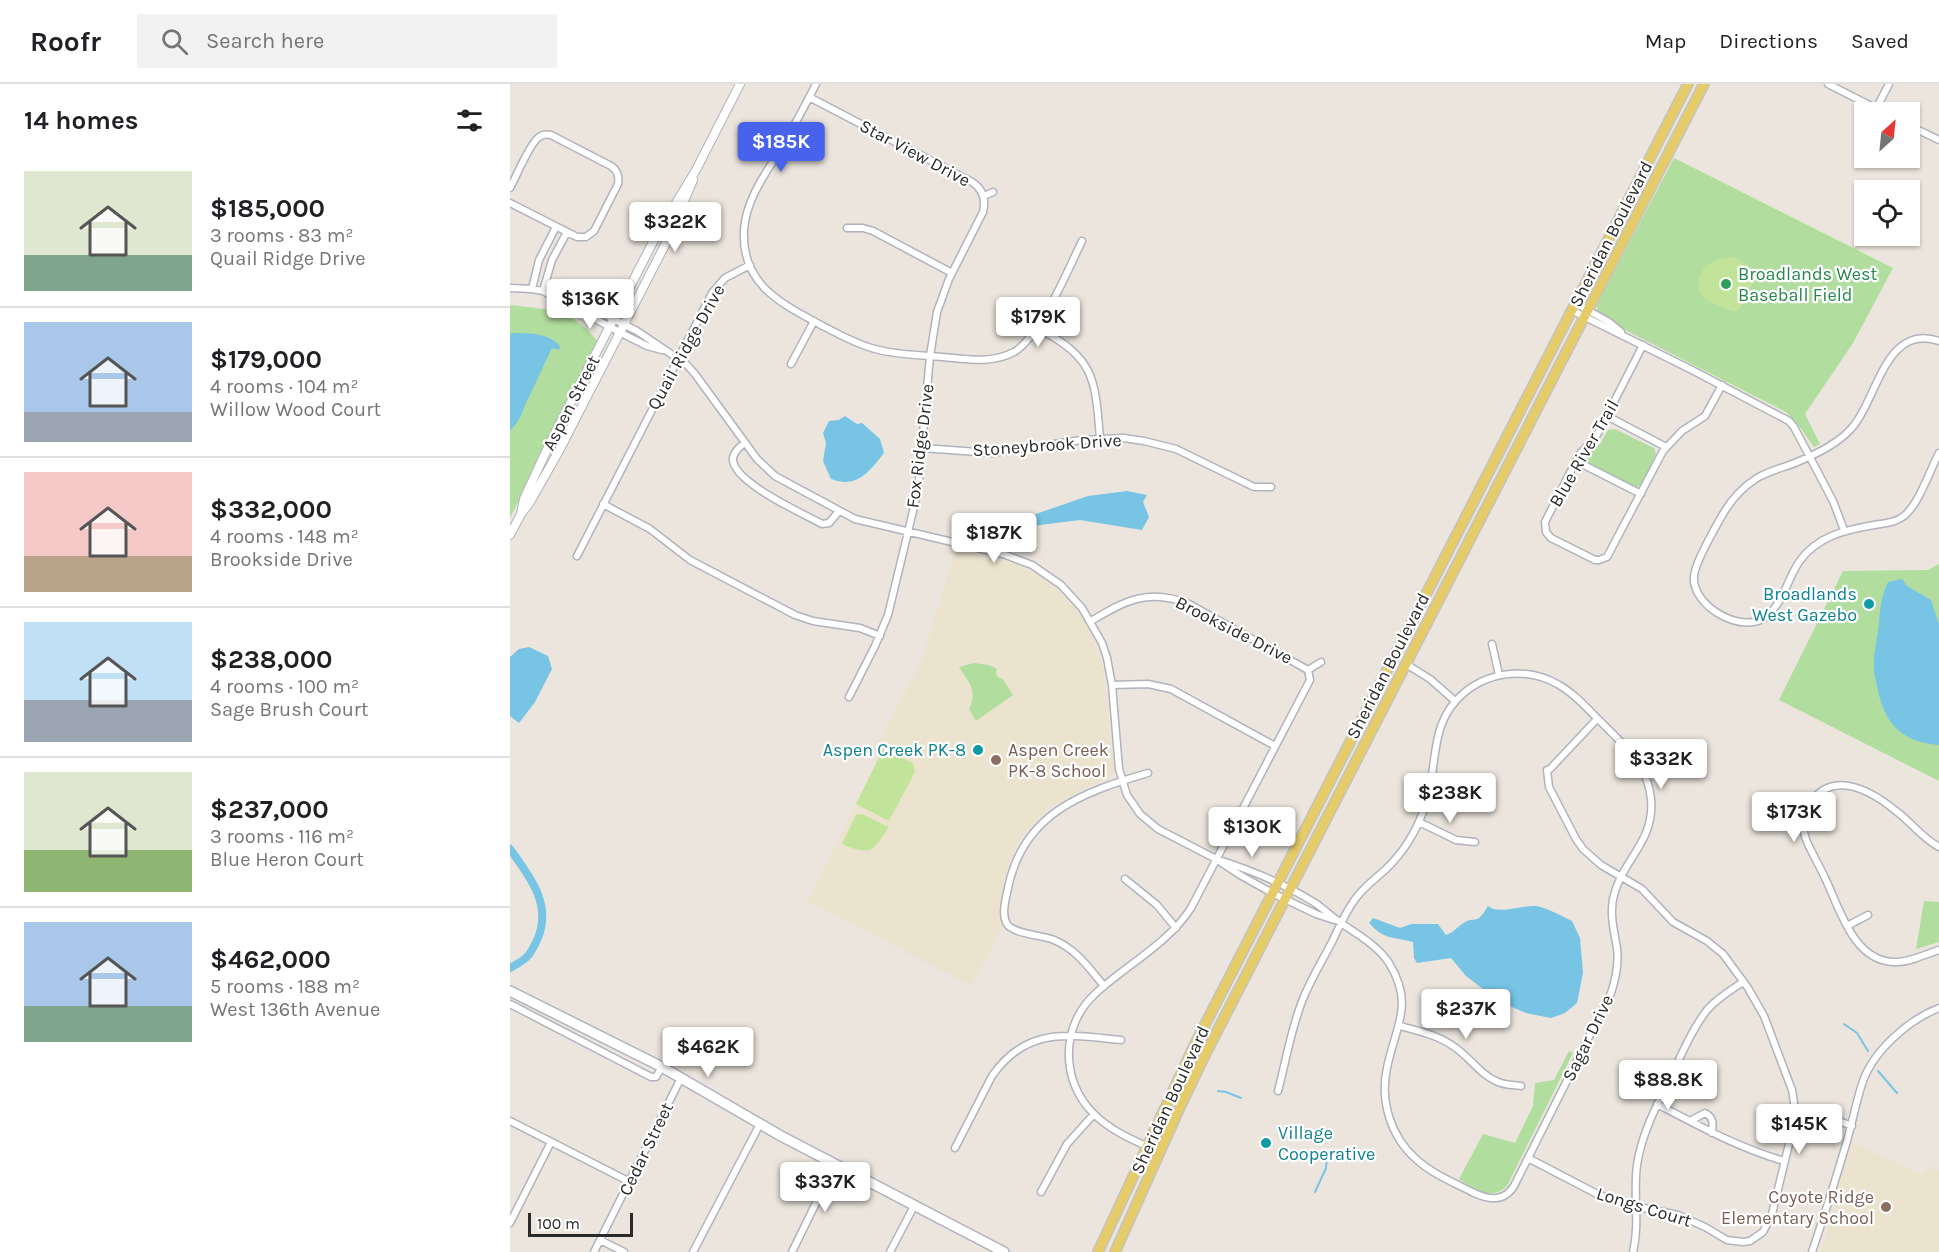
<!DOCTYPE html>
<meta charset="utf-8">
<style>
body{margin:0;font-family:Karla,sans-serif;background:#f2f2f2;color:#202124;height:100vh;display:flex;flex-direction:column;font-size:22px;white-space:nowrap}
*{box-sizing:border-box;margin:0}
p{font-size:20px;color:#757577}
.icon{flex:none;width:33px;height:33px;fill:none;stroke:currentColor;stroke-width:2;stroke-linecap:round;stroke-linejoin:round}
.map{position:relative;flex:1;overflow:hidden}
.drawer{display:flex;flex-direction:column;background:#fff;width:510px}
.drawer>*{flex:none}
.needle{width:39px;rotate:27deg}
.tools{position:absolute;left:1344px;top:18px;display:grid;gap:12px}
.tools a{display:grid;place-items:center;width:66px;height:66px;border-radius:0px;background:#fff;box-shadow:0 2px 4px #0004;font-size:30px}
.scale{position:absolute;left:18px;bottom:15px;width:105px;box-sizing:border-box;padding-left:6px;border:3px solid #2a2a2a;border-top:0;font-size:16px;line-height:21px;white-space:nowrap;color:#2a2a2a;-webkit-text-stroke:4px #fff;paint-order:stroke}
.price{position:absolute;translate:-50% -51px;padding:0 14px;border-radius:6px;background:#fff;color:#222;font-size:20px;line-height:39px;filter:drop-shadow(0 2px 3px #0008)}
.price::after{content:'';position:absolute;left:50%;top:36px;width:18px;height:14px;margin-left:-9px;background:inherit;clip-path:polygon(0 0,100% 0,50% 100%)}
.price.active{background:#4962eb;color:#fff}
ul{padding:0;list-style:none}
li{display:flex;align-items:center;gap:18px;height:150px;padding:0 24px}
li+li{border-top:2px solid #e0e0e0}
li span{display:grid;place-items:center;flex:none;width:168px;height:120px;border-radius:0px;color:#555}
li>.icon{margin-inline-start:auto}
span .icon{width:72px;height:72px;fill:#fffc;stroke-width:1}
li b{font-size:26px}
h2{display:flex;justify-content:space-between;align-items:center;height:72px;padding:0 24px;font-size:26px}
header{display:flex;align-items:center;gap:36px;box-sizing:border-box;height:84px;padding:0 30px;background:#fff;border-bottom:2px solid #e0e0e0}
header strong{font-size:28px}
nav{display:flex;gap:33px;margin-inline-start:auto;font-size:21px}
.search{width:420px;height:54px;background:#f2f2f2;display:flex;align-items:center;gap:15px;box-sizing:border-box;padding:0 21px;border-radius:0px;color:#757577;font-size:22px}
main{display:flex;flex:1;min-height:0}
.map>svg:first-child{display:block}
.education{fill:#ebe3ce}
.green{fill:#b1dd9e}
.pitch{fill:#c2e49a}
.water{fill:#78c4e5}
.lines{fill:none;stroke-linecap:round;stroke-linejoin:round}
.stream{stroke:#78c4e5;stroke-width:2}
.canal{stroke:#78c4e5;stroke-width:8}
.minor-casing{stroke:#b0b3bd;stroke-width:9}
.tertiary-casing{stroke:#b0b3bd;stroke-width:10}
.secondary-casing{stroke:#b0b3bd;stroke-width:12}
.primary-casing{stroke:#c3c3c3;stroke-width:12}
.minor{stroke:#fff;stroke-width:6}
.tertiary{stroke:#fff;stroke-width:8}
.secondary{stroke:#fff;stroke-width:9}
.primary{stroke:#e5cc68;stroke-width:9}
.leisure-dot{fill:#2e9e5b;stroke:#fff;stroke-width:2}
.culture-dot{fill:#0f9aa8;stroke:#fff;stroke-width:2}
.education-dot{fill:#8d6e63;stroke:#fff;stroke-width:2}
.labels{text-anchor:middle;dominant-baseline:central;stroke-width:4.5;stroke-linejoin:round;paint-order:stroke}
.street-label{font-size:18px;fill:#2a2a2a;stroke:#fff}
.leisure-label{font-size:18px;fill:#27864d;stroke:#fff;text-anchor:start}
.culture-label{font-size:18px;fill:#0d838f;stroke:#fff;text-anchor:end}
.education-label{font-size:18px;fill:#785e54;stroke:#fff;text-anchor:start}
</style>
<header>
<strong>Roofr</strong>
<div class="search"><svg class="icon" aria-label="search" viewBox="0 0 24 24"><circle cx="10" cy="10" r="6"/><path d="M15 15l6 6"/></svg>Search here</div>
<nav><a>Map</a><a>Directions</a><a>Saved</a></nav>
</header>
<main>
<section class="drawer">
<h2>14 homes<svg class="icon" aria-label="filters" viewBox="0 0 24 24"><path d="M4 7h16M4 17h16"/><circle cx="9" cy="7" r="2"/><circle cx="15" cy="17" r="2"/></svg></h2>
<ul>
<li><span style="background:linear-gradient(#dfe7d0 70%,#7fa58c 0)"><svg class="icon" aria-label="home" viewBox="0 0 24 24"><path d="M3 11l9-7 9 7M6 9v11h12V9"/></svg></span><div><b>$185,000</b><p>3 rooms · 83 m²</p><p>Quail Ridge Drive</p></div></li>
<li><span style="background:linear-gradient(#a9c7e8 75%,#9aa5b1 0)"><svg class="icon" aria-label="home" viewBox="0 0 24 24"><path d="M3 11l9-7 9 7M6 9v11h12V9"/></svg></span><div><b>$179,000</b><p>4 rooms · 104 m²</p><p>Willow Wood Court</p></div></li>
<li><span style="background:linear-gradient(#f6c9c9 70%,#b9a48a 0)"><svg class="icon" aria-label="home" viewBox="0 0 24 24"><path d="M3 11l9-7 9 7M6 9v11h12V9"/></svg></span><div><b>$332,000</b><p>4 rooms · 148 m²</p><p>Brookside Drive</p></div></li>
<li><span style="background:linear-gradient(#bfe0f5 65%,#9aa5b1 0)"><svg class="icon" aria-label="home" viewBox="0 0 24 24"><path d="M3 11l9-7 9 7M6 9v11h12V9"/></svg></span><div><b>$238,000</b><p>4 rooms · 100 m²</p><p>Sage Brush Court</p></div></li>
<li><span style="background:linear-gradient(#dfe7d0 65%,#8fb573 0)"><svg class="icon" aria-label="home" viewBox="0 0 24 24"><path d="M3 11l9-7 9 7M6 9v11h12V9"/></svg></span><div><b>$237,000</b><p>3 rooms · 116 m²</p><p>Blue Heron Court</p></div></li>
<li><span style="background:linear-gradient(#a9c7e8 70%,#7fa58c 0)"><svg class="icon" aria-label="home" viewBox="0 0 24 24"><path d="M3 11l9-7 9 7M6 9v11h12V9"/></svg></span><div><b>$462,000</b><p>5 rooms · 188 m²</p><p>West 136th Avenue</p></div></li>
</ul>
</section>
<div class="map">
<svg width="1429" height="1168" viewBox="0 0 1429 1168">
<rect width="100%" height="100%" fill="#ebe5dd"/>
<path class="education" d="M446,464L504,479L525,489L542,500L556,513L569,529L580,547L589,569L594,588L604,687L600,694L574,704L538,725L515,747L500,776L493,800L490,830L493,841L461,902L297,817L373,666L367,662L412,576Z
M1341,1058L1413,1091L1419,1081L1429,1087V1168H1310L1315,1155Z"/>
<path class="green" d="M1164,74L1383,184L1343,259L1295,330L1310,360L1304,363L1287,339L1276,328L1119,248L1088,229L1087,222L1089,216Z
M0,221L52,227L78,246L88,258L0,434Z
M1105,345L1144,364L1146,370L1131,402L1125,403L1079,380L1076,373L1090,360L1098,346Z
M1429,480V697L1269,616L1333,487L1418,486Z
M464,579L479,581L487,585L486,590L489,594L493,595L503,611L466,637L459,625C468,606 459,599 449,583Z
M1414,817L1429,818V858L1406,865Z
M1059,967L1063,969L997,1102C979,1118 967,1105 949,1095L973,1050L1005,1059L1023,1022L1025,999L1044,996Z"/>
<path class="pitch" d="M1225,173L1238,181L1247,190L1229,226L1223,228C1214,223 1201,220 1193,213C1189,210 1189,206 1189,201C1189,179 1207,174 1225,173Z
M373,665L403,679L405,688L379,737L346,720Z
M352,730L379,743C363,768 360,772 332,760L346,731Z"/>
<path class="water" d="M4,249C19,249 39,249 50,262L49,266L42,264C34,280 27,297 19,313C11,328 13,333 0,347V250Z
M335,332L347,340L352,339L370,355L374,369C359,388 347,405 321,395L313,377L316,359L313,349L319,337L329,336Z
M617,407L637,411L633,418L639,433L632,446L570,436L522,442L519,436L523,431L578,412Z
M1392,495L1397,502L1421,516L1429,540V661C1393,658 1376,642 1368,607C1367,600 1364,592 1364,585C1363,569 1368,553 1369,538C1370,523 1372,511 1378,498Z
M19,563L38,572L42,585L25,618L9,639L0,632V573L9,565Z
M978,822C989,831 1011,821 1026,822C1038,824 1051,832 1062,837L1070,854L1073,889L1067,919L1055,929L1041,934L1016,929L990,918L956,892L941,874L907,879L904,874L903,858C881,852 876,857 859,839L863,834L890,844L901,840H928L936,851C943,849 946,844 952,840C966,830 965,844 978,822Z"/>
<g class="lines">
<path class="stream" d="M1334,940L1347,949L1358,967
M1368,987L1387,1009
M708,1007L716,1008L731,1014
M805,1108L816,1084L817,1068"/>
<path class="canal" d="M0,765C19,792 42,819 28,854C20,872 17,875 0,884"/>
<g class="minor-casing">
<path id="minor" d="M306,0C296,20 285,40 274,60C258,86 236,114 234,146C231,200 270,219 311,241C328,250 346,260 365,265C386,271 410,271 433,273C456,275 482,280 504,268C530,253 558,186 572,157
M1318,0L1373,28
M299,13L462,98C473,105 476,115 473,128L439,195L427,228L420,272L408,406L398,448L378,531L365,562L339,613
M1366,25L1379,0
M1400,42L1429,56
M0,104C6,93 19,61 28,54C32,50 36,50 41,51L101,82C108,87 109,92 108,100L84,147L76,153H67L0,119
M474,112L483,108
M337,144H353L363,147L442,189
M0,204L22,205L33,207L115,251L137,262L152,266
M22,205L29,176L46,143
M33,207L42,205L51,208L127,247L176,280L185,290L247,375L265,392L345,435L493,470L522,481L551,501L572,524L592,559L597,574L602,601L609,685L617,711L630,730L648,745L706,775L730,791L762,809L806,830L824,836
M33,207L42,176L57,148
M1065,219L1099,238L1111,248
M1061,226L1182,286L1279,337L1284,343L1323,417L1334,446
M528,244C585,275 585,293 590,355
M1429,257C1377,239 1368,310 1345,340C1331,359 1306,370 1285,379C1272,384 1259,387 1247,394C1233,403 1221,416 1213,430C1205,444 1185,478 1184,492C1181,522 1233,552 1257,532C1273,519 1278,494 1289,478C1307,452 1335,446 1364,441C1375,439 1385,439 1394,432C1409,420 1420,386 1429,369
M1133,261L1087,351L1069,371L1035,438L1036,448L1041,454L1085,476H1089L1097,473L1153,367L1172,347L1195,332L1212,301
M281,280L304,237
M1097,332L1156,363
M234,359C230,363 224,367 223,374C220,397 294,430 312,440L319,439L329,427
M412,364L482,369L572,356L614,354L634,357L666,365L744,403H761
M1066,377L1131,410
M93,420L140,445L180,476L285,531L303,537L350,544L370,552
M67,472L202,209L215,194L240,181
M581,537C616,516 639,504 679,520L798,586
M982,560L989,591
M896,580L920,595L945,617
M798,586L811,578
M602,601L638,600L661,605L765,662
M1132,685L1168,667
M909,738L946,756L965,758
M1429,763C1412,754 1401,738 1386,727C1358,704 1317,683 1296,727C1291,737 1293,748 1297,758C1303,771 1310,783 1316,796C1330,826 1344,877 1384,878C1399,879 1415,870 1429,866
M706,775C741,786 775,800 805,819C814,825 822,833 831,839C848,851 867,861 879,879C905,921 885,943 877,984C870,1016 880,1052 906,1075C922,1090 945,1099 964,1109C979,1116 994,1118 1004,1102L1101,909C1106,894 1109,880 1107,864C1104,847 1100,832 1103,815C1111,776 1145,759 1141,715C1138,683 1117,664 1096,643C1081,629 1067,611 1049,601C1019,583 981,587 955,608C916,640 930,683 914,725C906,748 893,769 875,786C865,795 854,803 846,814C836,827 829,843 822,858C812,877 801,895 793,915C781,944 776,977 768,1007
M615,795L647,821L666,844
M1337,842L1358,831
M594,902C579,884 566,865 544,856C532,851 503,850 497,840C491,830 496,814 498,804C513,729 573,708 638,689
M0,920L141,993H146L152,983
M890,942C909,947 927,951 943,962C959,972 970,991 988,998C995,1001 1004,1001 1011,1002
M1147,1020C1189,1042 1229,1064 1274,1077
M1286,1027L1305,1028L1342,1042
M0,1037L120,1098
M1180,1037L1195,1029C1204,1034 1203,1039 1202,1049
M445,1064L482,992C517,942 558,951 611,956
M650,1068C627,1058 600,1047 583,1029C550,996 551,941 585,910C616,881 658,860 681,824L800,596L798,586
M1018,1074L1089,1111L1119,1121L1168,1131L1195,1143L1217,1156L1233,1158L1240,1157L1253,1148L1262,1130L1286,1031L1282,1006L1254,932L1238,904L1213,870L1197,857L1163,838L1132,805L1091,781L1073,765L1066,755L1039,703L1037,686L1040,685L1087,635
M531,1108L557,1060L584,1030
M0,1139L41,1058
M90,1156L114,1168
M84,1168L171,994
M183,1168L250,1040
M282,1168L325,1080
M380,1168L404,1122
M1123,1168C1130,1139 1123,1110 1127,1081C1132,1047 1149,1017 1164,987C1173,966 1183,944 1197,926C1207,914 1221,906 1233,898
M1302,1168C1313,1135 1324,1101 1334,1067C1341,1045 1345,1022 1352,1000C1362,968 1398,936 1429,924"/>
</g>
<g class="tertiary-casing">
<path id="tertiary" d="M11,430L14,415L40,359L146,152L186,86L230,0
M0,451L11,430L20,418L50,365L157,157L183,96"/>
</g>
<g class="secondary-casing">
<path id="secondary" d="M0,907L152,983L271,1052L494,1168"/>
</g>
<g class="primary-casing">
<path id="primary" d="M588,1168L683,964L1178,0
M605,1168L670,1023L696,969L1194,0"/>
</g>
<use href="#minor" class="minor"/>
<use href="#tertiary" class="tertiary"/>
<use href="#secondary" class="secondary"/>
<use href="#primary" class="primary"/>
</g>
<circle class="leisure-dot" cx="1216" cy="200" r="6"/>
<g class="culture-dot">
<circle cx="1359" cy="520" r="6"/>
<circle cx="468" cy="666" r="6"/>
<circle cx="756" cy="1059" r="6"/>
</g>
<g class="education-dot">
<circle cx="486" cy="676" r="6"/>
<circle cx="1376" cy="1123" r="6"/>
</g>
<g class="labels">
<g class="street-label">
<text transform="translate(405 69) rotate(28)">Star View Drive</text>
<text transform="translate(1101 150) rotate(-63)">Sheridan Boulevard</text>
<text transform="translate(176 263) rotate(-61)">Quail Ridge Drive</text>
<text transform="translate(61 319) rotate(-63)">Aspen Street</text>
<text transform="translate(537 361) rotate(-4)">Stoneybrook Drive</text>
<text transform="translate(410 362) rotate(-83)">Fox Ridge Drive</text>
<text transform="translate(1074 369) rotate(-60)">Blue River Trail</text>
<text transform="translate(724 546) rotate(27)">Brookside Drive</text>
<text transform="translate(878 582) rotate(-63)">Sheridan Boulevard</text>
<text transform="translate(1078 954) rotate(-64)">Sagar Drive</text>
<text transform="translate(660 1016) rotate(-65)">Sheridan Boulevard</text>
<text transform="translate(136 1065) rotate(-64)">Cedar Street</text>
<text transform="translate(1134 1123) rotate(17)">Longs Court</text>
</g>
<g class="leisure-label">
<text x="1228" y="190">Broadlands West<tspan x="1228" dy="21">Baseball Field</tspan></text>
</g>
<g class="culture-label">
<text x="1347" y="510">Broadlands<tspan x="1347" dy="21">West Gazebo</tspan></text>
<text x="456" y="666">Aspen Creek PK-8</text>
<text x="768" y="1049" text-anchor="start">Village<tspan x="768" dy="21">Cooperative</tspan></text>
</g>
<g class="education-label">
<text x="498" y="666">Aspen Creek<tspan x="498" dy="21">PK-8 School</tspan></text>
<text x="1364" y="1113" text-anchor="end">Coyote Ridge<tspan x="1364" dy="21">Elementary School</tspan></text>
</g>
</g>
</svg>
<div class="tools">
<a><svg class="needle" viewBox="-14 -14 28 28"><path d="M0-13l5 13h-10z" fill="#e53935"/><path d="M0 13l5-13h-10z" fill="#757577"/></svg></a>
<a><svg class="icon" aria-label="locate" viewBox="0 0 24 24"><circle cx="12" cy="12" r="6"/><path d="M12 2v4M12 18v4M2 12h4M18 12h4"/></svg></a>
</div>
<div class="scale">100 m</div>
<b class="price active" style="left:271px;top:89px">$185K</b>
<b class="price" style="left:165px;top:169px">$322K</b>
<b class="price" style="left:80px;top:246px">$136K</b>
<b class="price" style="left:528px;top:264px">$179K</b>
<b class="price" style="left:484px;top:480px">$187K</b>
<b class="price" style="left:1151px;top:706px">$332K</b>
<b class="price" style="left:940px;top:740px">$238K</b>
<b class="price" style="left:1284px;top:759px">$173K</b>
<b class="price" style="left:742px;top:774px">$130K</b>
<b class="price" style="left:956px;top:956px">$237K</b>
<b class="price" style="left:198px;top:994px">$462K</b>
<b class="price" style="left:1158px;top:1027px">$88.8K</b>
<b class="price" style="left:1289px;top:1071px">$145K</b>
<b class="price" style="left:315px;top:1129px">$337K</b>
</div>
</main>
